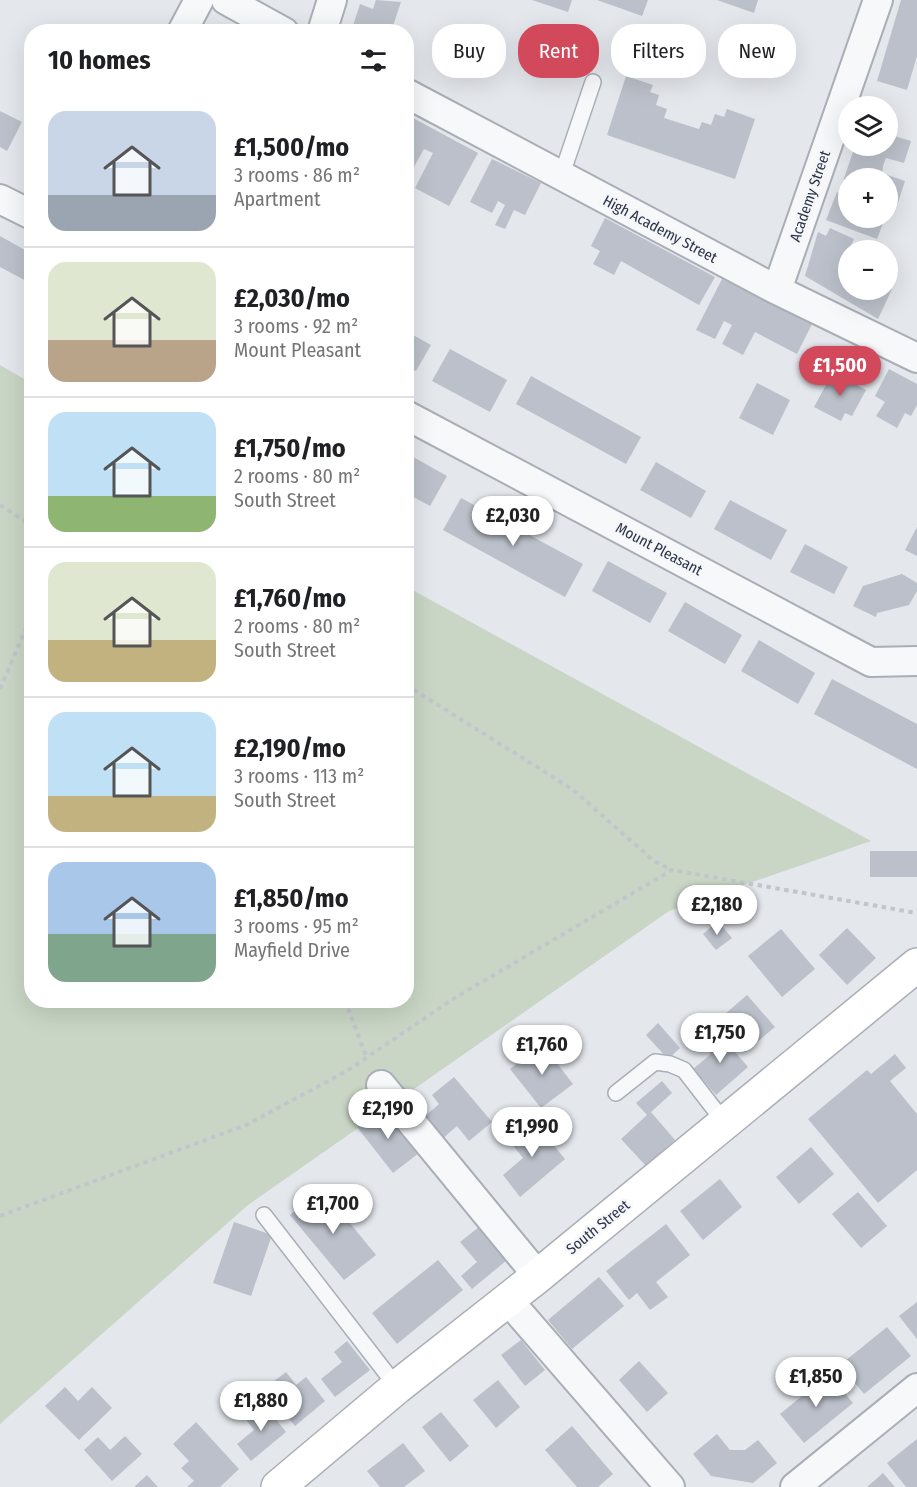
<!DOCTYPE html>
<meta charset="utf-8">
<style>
body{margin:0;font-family:"Fira Sans Condensed",sans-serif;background:#f6f6f6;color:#202124;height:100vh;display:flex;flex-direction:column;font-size:22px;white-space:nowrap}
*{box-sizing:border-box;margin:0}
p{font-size:20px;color:#757577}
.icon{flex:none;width:33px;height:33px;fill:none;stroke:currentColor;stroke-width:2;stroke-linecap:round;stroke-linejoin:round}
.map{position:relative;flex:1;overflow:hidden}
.details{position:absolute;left:24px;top:24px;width:390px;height:984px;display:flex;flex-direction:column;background:#fff;border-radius:24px;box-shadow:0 6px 24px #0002}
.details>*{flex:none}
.guide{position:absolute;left:432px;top:24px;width:394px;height:54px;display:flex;gap:12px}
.controls{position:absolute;left:838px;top:96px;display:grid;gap:12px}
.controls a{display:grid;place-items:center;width:60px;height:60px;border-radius:50%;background:#fff;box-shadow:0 6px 24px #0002;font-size:30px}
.price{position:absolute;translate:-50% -51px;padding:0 14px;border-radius:21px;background:#fff;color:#222;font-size:20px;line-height:39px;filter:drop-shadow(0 2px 3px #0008)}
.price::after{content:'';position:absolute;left:50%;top:36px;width:18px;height:14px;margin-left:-9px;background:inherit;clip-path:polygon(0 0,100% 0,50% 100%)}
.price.selected{background:#d1495b;color:#fff}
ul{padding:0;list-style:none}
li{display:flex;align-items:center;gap:18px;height:150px;padding:0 24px}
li+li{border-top:2px solid #e0e0e0}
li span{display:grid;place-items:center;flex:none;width:168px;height:120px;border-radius:18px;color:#555}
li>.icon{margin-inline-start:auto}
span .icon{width:72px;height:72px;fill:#fffc;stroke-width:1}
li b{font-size:26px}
h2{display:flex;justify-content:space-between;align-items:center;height:72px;padding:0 24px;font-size:26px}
.tag{padding:0 21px;border-radius:24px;background:#fff;box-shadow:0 6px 24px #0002;font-size:21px;line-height:54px}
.tag.selected{background:#d1495b;color:#fff}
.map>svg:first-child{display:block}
.green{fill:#c9d6c5}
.building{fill:#bbc0ca}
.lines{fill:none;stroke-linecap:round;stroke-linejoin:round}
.service-casing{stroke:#a9aeb7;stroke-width:18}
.minor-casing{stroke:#a9aeb7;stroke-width:32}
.secondary-casing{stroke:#a9aeb7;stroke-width:36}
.path{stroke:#c2c5cb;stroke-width:4;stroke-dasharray:4.5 4.5;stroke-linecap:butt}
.service{stroke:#f7f8fa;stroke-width:15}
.minor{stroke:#f7f8fa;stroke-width:28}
.secondary{stroke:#fff;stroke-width:33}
.labels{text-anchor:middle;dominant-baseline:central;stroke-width:4.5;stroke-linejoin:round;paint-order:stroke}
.street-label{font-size:15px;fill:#2b3445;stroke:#f4f6f9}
</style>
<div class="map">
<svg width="917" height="1487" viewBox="0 0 917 1487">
<rect width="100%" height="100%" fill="#e4e7ec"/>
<path class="green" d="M0,365L31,383L32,1000H406L407,587L871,841L669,911L248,1205L0,1424Z"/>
<path class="building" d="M376,0L401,2L391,32H351L360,4L373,9Z
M532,0H572L568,12Z
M597,0H648L642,16Z
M717,0H758L754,13Z
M901,0H917V56L907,90L877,81Z
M626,76L653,85L650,92L659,95L656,105L667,109L664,118L699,129L702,122L711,125L715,114L724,117L727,109L755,119L735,179L607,135Z
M0,111L22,122L7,151L0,147Z
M413,118L478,153L449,206L415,188L433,153L424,149L406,181V131Z
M888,130L896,132L894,136L911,141L904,163L886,158L883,166L882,173L905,181L895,212L888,210V178H849V218H885L877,239L826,220L837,192L839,193L855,146H888Z
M492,159L541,183L525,215L514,210L505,229L495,225L505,205L498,201L492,213L470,202Z
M605,218L715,277L699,305L621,261L614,275L593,264L600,251L591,246Z
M830,228L854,239L842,265L849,269V290H888V287L892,289L878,319L805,276L818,232L826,236Z
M0,236L32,254V284L0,267Z
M722,279L812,324L797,354L755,332L743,355L722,344L732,325L724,321L715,339L696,330Z
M406,331L431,345L416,371L406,366Z
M450,349L507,380L490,412L432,381Z
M889,369L917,384V405L911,416L905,413L897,428L876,416L885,402L875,396Z
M833,372L866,390L852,416L845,413L841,421L814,407Z
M531,376L641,437L626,464L516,404Z
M757,383L790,400L773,435L739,418Z
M406,453L447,476L430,506L406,493Z
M656,462L706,491L691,518L640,490Z
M461,498L583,564L565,597L443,530Z
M730,500L787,530L771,560L714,529Z
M917,527V556L905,550Z
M805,544L848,567L834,594L790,572Z
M608,561L667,593L650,623L592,591Z
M902,574L917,583V591L909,605L877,613L876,617L853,606L863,586Z
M685,602L742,635L725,664L668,631Z
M759,640L815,673L798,704L741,671Z
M832,679L917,724V769L814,714Z
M870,851H917V877H870Z
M718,921L732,938L716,950L703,934Z
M847,928L876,958L847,985L819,955Z
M781,929L815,969L782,997L748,956Z
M747,995L775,1027L745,1052L718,1020Z
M658,1023L680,1048L668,1059L646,1035Z
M717,1031L748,1067L716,1095L693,1069L711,1054L702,1044Z
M542,1044L573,1084L541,1108L510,1069Z
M895,1054L906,1068L890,1081L917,1114V1170L878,1203L808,1119L867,1070L871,1074Z
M454,1077L492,1122L469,1141L457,1126L441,1140L423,1118L439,1104L432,1095Z
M662,1081L672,1093L651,1112L675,1140L646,1166L621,1139L647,1115L636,1103Z
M383,1107L419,1153L393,1173L357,1127Z
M532,1119L565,1159L520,1197L503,1175L523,1158L508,1139Z
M811,1147L834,1174L799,1204L776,1177Z
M720,1179L742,1207L703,1240L680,1211Z
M322,1189L376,1255L344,1280L290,1215Z
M858,1192L887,1226L861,1248L832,1214Z
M234,1222L272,1235L251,1296L213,1283Z
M666,1224L690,1255L656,1282L668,1297L650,1310L637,1293L629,1300L606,1271Z
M479,1227L507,1260L472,1289L461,1276L477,1262L460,1242Z
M438,1260L463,1290L397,1344L372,1313Z
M599,1277L624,1306L572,1349L548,1320Z
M917,1302V1339L899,1316Z
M887,1327L911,1356L864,1394L840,1365Z
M521,1340L545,1370L525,1386L501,1355Z
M347,1341L370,1370L335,1397L321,1379L342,1362L334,1352Z
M639,1361L668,1393L647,1412L619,1380Z
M286,1372L296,1385L306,1377L325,1401L295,1426L274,1400L282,1394L273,1382Z
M829,1374L853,1403L804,1443L780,1414Z
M498,1380L520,1407L496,1428L473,1400Z
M65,1387L78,1401L92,1387L112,1408L79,1440L45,1406Z
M262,1402L286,1432L251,1461L237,1444L254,1430L244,1417Z
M441,1412L469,1446L450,1462L422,1427Z
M196,1422L239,1469L220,1487H187L194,1481L181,1468L189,1461L173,1444Z
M572,1426L613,1474L598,1487H577L545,1450Z
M717,1434L730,1450H745L758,1440L777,1463L753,1483L711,1476L693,1454Z
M125,1436L142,1454L112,1481L84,1450L98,1437L110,1450Z
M917,1439V1487H906L887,1463Z
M403,1443L425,1471L404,1487H380L367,1471Z
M883,1473L895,1487H867Z
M147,1475L158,1487H134Z"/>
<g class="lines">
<g class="service-casing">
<path id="service" d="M561,177L593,82
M616,1093L655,1062L670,1064L684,1070L725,1123
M264,1215L397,1387"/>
</g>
<g class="minor-casing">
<path id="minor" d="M226,0L284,32
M182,32L199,0
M322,32L332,0
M406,93L777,290L917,358
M0,199L32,215
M777,290L878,0
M406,415L871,662L917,661
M381,1085L538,1276
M508,1300L670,1487
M795,1487L917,1388"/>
</g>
<g class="secondary-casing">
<path id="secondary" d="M278,1487L397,1387L538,1276L917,965"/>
</g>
<path class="path" d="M0,505L23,520L32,522
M23,520L32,529
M406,685L572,789L654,861L672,870
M0,689L32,614
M345,1000L367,1059
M0,1216L246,1125L347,1071L453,999L672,870L917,913"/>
<use href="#service" class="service"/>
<use href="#minor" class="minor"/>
<use href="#secondary" class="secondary"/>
</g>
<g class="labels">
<g class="street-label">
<text transform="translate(810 196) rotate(-71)">Academy Street</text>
<text transform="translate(660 229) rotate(28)">High Academy Street</text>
<text transform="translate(659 549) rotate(28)">Mount Pleasant</text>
<text transform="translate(598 1227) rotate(-39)">South Street</text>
</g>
</g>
</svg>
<div class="controls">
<a><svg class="icon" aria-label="layers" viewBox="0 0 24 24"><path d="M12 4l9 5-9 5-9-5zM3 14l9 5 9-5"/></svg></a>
<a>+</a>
<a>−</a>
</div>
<b class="price selected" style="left:840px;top:397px">£1,500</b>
<b class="price" style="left:513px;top:547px">£2,030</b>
<b class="price" style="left:717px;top:936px">£2,180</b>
<b class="price" style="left:720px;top:1064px">£1,750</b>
<b class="price" style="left:542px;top:1076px">£1,760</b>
<b class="price" style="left:388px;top:1140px">£2,190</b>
<b class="price" style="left:532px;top:1158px">£1,990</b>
<b class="price" style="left:333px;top:1235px">£1,700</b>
<b class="price" style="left:816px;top:1408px">£1,850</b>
<b class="price" style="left:261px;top:1432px">£1,880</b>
<div class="guide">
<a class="tag">Buy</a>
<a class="tag selected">Rent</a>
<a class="tag">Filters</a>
<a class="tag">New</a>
</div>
<section class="details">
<h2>10 homes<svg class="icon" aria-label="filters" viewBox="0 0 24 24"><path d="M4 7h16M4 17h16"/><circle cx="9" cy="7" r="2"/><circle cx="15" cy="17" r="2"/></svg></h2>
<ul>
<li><span style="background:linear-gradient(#c9d6e8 70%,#9aa5b1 0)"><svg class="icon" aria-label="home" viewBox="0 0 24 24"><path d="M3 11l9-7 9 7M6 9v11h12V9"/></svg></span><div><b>£1,500/mo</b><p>3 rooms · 86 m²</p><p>Apartment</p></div></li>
<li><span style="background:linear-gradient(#dfe7d0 65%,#b9a48a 0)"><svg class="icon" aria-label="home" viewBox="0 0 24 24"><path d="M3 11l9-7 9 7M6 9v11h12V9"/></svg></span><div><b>£2,030/mo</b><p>3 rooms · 92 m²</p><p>Mount Pleasant</p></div></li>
<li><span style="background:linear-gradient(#bfe0f5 70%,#8fb573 0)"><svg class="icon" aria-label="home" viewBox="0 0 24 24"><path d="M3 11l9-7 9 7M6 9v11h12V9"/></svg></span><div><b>£1,750/mo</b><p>2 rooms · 80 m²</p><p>South Street</p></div></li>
<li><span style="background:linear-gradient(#dfe7d0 65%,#c2b280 0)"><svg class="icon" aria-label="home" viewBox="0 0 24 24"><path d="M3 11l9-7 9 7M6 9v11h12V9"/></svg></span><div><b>£1,760/mo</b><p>2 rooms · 80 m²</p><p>South Street</p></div></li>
<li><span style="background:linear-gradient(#bfe0f5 70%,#c2b280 0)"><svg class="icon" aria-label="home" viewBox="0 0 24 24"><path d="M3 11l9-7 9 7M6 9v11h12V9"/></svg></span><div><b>£2,190/mo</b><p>3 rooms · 113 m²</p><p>South Street</p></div></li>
<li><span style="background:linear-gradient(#a9c7e8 60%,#7fa58c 0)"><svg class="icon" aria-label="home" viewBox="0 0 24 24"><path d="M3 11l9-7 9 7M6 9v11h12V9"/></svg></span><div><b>£1,850/mo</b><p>3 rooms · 95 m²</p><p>Mayfield Drive</p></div></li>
</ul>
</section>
</div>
